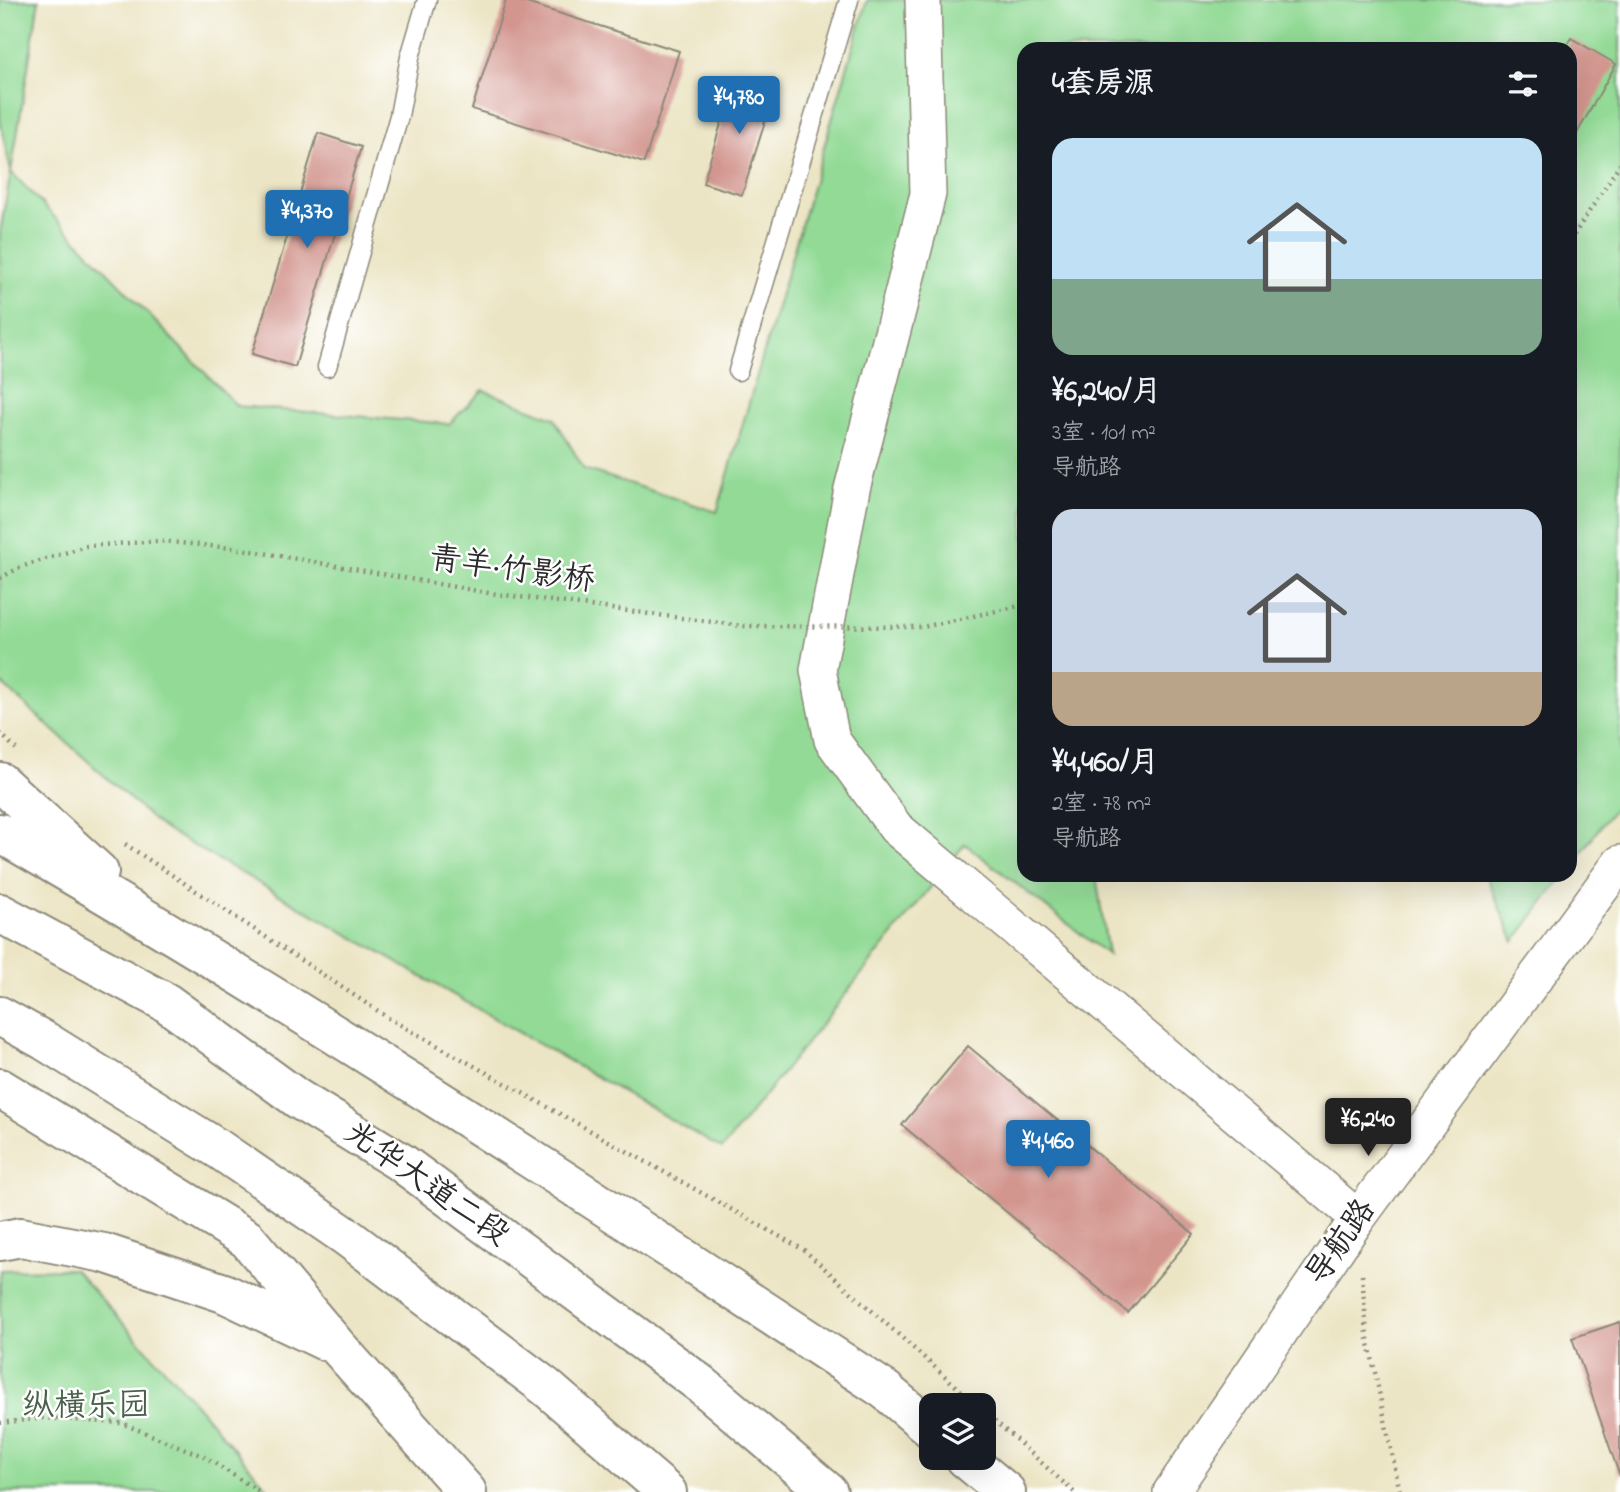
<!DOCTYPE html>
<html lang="zh">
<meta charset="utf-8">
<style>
body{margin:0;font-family:"Indie Flower","LXGW WenKai TC",sans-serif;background:#20242c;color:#f1f3f6;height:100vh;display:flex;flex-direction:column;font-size:26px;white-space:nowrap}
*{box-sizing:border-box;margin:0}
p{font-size:23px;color:#9ea1a6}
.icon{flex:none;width:38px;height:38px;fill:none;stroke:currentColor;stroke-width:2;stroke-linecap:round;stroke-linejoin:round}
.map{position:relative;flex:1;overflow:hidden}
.sheet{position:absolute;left:1017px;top:42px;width:560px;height:840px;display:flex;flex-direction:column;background:#171b24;border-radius:21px;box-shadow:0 7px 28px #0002}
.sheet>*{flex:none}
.tools{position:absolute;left:919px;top:1393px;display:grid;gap:14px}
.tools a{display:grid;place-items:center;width:77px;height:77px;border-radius:14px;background:#171b24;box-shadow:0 7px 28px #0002;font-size:35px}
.price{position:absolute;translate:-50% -60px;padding:0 16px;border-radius:7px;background:#1f6fb2;color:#fff;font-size:23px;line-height:46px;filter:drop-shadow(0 2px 4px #0008)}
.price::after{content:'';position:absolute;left:50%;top:42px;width:21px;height:16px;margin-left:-10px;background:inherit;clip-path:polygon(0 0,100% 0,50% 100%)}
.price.on{background:#222;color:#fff}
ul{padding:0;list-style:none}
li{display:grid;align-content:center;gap:14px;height:371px;padding:0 35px}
li span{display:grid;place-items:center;height:217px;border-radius:21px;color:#555}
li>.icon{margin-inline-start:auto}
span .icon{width:126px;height:126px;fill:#fffc;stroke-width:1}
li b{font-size:30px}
h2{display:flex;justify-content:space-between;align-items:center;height:84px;padding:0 35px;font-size:30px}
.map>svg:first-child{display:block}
.green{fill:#92da95;stroke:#5e8260;stroke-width:2}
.building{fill:#d3968f}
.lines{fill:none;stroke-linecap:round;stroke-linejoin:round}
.lane-casing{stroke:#8c8878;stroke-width:21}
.street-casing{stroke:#8c8878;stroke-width:38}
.primary-casing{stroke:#8c8878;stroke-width:42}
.highway-casing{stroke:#8c8878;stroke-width:42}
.path{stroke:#8c8878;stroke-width:4.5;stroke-dasharray:2 5;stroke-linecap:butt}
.lane{stroke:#fff;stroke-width:18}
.street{stroke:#fff;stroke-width:35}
.primary{stroke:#fff;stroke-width:38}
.highway{stroke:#fff;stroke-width:38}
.path-bridge{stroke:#8c8878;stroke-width:4.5;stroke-dasharray:2 5;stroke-linecap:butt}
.labels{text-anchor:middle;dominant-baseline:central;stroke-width:5;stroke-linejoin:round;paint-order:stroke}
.street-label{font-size:32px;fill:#2b2b2b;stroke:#fff}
.park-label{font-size:32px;fill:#4a604b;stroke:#fff}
</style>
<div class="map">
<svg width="1620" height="1492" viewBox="0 0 1620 1492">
<rect width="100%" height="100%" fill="#fff"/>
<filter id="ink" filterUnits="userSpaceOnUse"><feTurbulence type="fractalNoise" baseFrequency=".0143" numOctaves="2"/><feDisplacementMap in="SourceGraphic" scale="14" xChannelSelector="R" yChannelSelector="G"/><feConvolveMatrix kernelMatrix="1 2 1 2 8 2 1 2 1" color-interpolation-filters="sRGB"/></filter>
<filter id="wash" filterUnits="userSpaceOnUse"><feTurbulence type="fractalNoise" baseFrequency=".00686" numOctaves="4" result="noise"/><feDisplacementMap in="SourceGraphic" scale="28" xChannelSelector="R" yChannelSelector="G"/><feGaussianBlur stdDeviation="1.57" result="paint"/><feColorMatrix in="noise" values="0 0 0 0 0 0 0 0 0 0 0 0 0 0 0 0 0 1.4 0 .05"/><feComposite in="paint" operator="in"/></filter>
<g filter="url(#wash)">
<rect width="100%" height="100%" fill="#ece5c5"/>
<path class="green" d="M0,0H39L11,172L237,406L449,424L483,390L554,418L584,469L717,512L867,0H1620V800L1570,868V49H1024V875H1096L1108,955L965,844L722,1149L161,827L0,682V232L11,172L0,119Z
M1486,875H1564L1514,942Z
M74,1269L188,1395L271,1492H0V1270Z"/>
<g id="blocks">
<path class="building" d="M506,0H517L679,51L644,163L472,109Z
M1571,38L1616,64L1570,146V49H1565Z
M735,78L775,90L742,195L703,183Z
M318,133L361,147L295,367L252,354Z
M968,1046L1194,1234L1128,1313L902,1125Z
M1620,1322V1477L1572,1338Z"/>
</g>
</g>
<g filter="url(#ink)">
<use href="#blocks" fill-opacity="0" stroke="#8c8878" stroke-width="2"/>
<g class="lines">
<g class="lane-casing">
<path id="lane" d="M327,367L399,116L410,57L427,0
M738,371L849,0"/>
</g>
<g class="street-casing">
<path id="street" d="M923,0L928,194L852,489L818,670L832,740L896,828L1358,1218
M1171,1492L1358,1218L1620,863"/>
</g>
<g class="primary-casing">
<path id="primary" d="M0,913L167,1003L298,1099L402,1163L702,1385L828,1492
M0,1016L45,1041L220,1150L347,1237L546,1387L667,1492
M885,1390L931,1429
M965,1458L1006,1492"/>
</g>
<g class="highway-casing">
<path id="highway" d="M0,782L99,872
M0,833C302,1007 593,1198 885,1390
M0,1088L247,1239L337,1346L467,1492
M0,1241L21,1237L104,1253L224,1293L325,1341"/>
</g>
<path class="path" d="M1570,241L1620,164
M0,733L16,749
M125,844L390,1019L804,1250L977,1405
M1362,1275L1367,1334L1400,1492
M984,1411L1074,1492
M0,1423L43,1418L121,1423L203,1456L260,1492"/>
<use href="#lane" class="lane"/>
<use href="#street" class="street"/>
<use href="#primary" class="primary"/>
<use href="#highway" class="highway"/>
<path class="path-bridge" d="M0,578L21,567L86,546L160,541L241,549L489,593L743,626L923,627L1024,605"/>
</g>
</g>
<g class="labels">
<g class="street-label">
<text transform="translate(512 571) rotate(8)">青羊·竹影桥</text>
<text transform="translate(426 1185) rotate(35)">光华大道二段</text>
<text transform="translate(1342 1243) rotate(-55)">导航路</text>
</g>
<g class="park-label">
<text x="86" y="1407">纵横乐园</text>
</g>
</g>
</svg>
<div class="tools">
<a><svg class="icon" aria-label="layers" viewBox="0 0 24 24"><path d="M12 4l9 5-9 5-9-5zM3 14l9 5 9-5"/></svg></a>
</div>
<b class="price" style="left:739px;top:136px">¥4,780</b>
<b class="price" style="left:307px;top:250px">¥4,370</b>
<b class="price on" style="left:1368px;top:1158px">¥6,240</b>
<b class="price" style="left:1048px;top:1180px">¥4,460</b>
<section class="sheet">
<h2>4套房源<svg class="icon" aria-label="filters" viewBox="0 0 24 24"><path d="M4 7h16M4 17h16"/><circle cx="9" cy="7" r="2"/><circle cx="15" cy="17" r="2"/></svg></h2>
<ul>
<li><span style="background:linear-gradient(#bfe0f5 65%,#7fa58c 0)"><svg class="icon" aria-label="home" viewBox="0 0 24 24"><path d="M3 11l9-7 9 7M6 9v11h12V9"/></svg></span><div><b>¥6,240/月</b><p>3室 · 101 m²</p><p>导航路</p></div></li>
<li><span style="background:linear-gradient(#c9d6e8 75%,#b9a48a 0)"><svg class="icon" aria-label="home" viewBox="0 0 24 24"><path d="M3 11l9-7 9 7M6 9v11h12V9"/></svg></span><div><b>¥4,460/月</b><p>2室 · 78 m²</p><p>导航路</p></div></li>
</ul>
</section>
</div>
